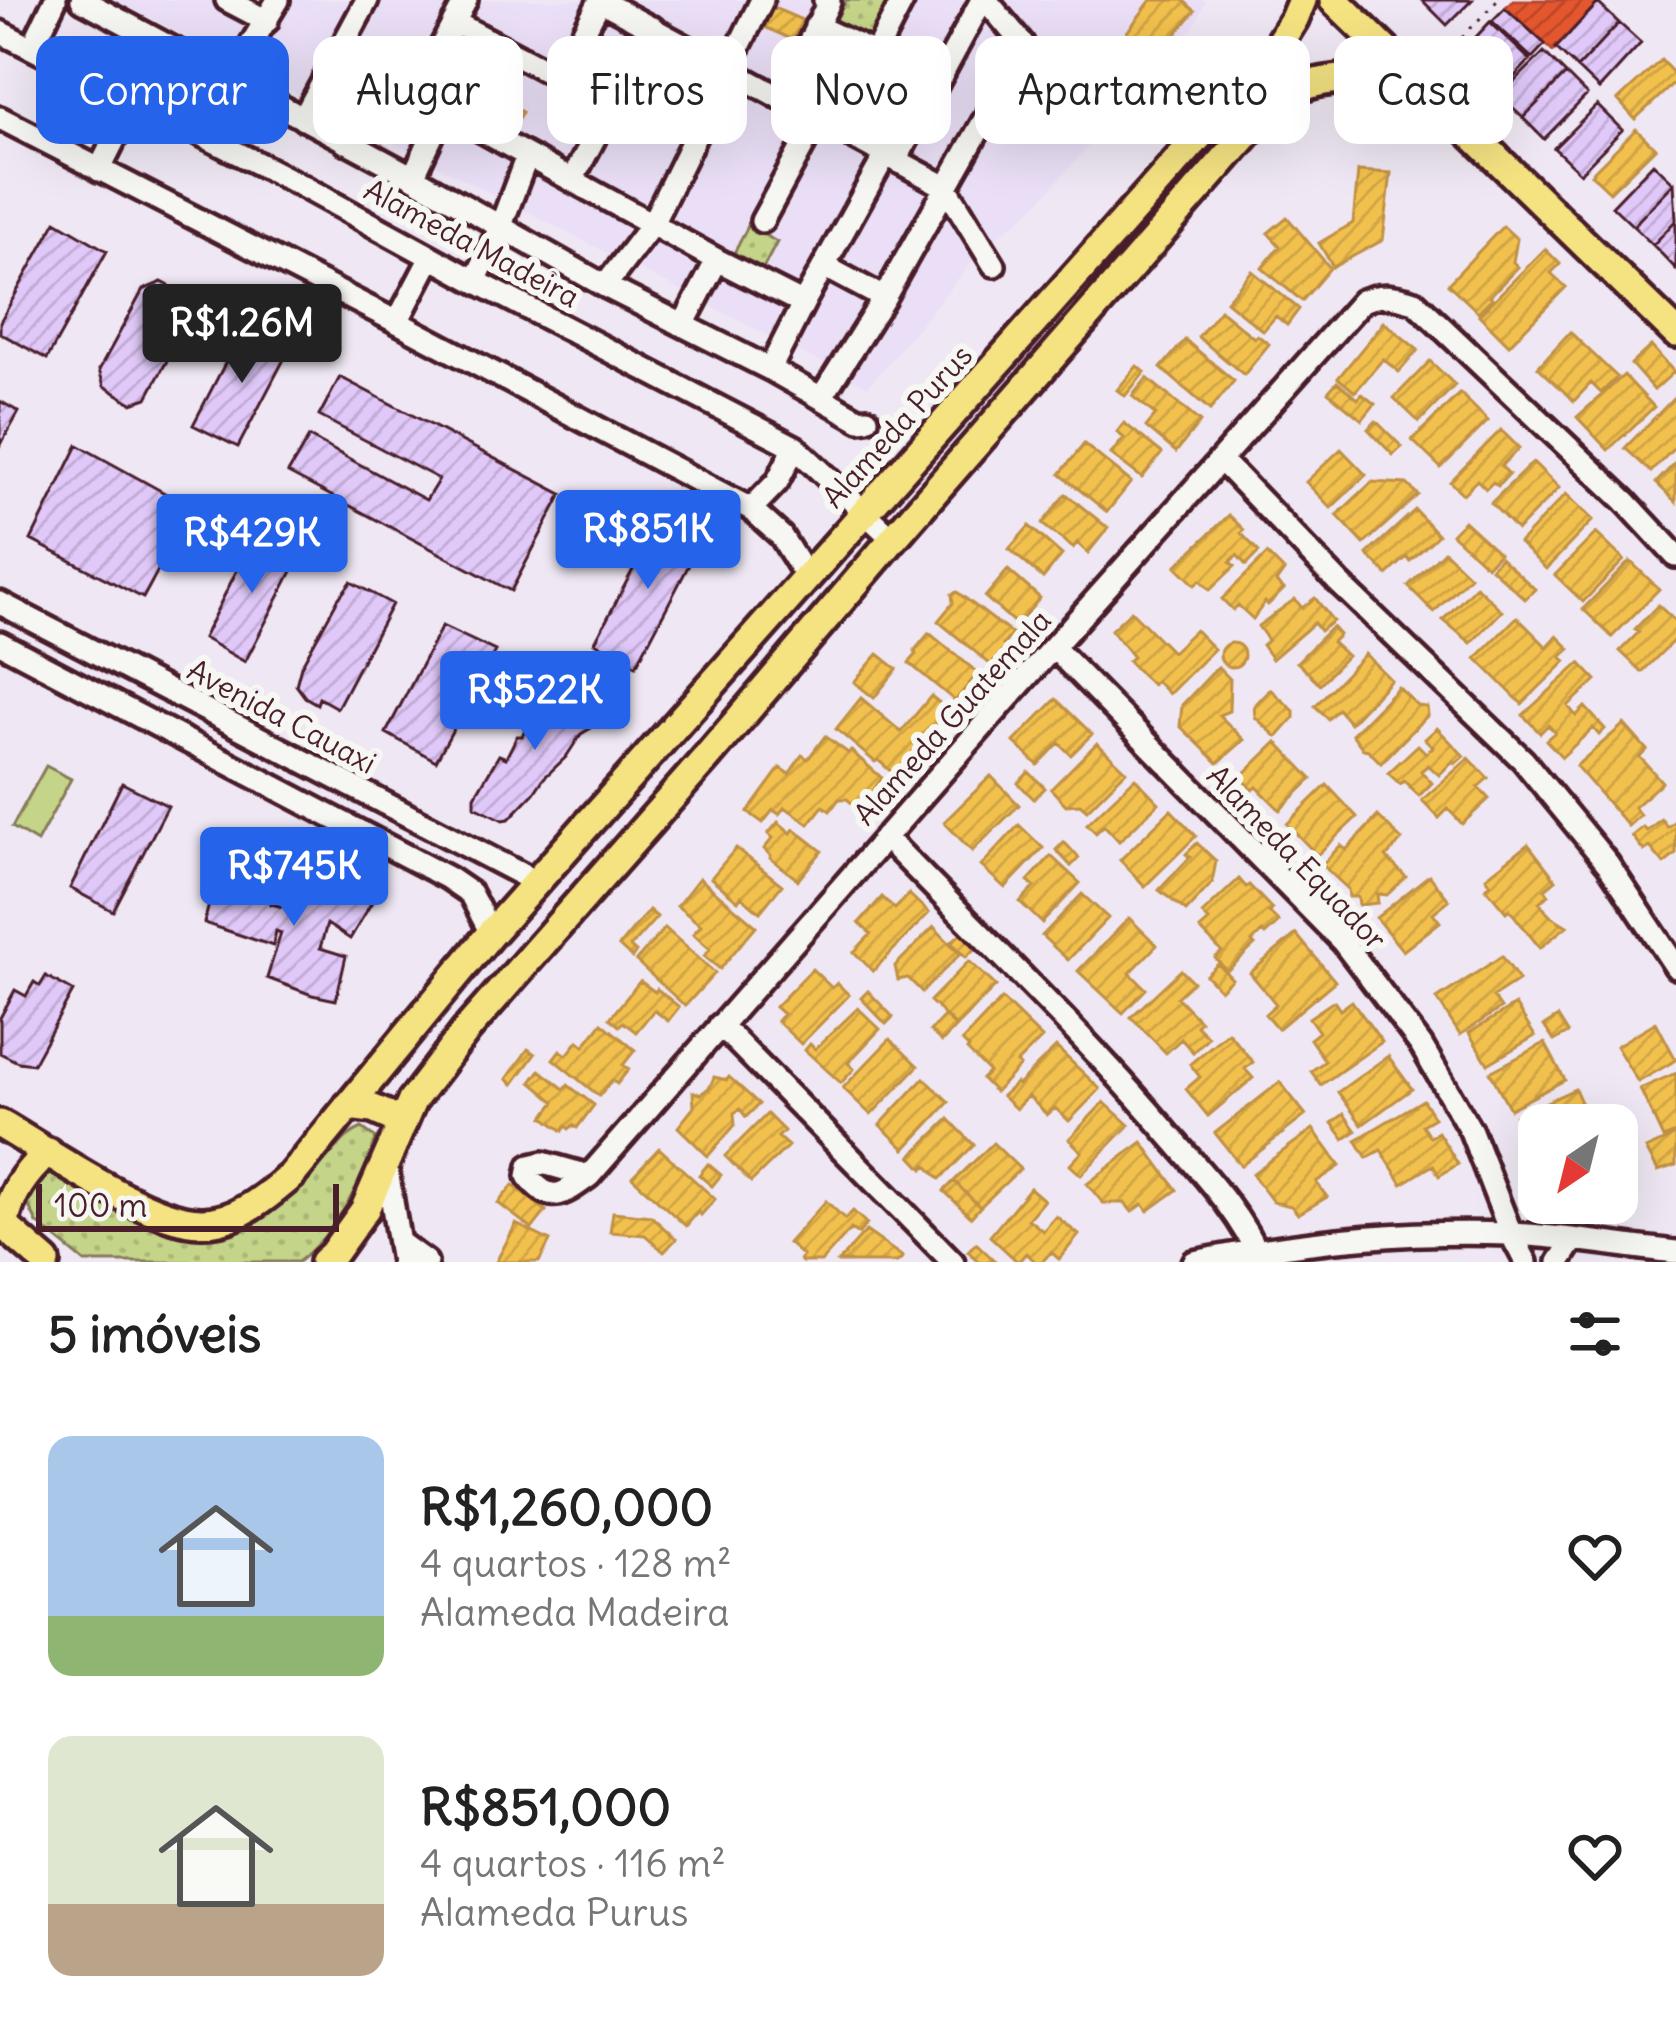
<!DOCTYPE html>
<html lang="pt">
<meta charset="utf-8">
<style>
body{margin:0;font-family:Delius,sans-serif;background:#f2f2f2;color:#222;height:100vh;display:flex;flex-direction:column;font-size:45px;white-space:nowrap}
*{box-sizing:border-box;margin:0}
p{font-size:39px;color:#767676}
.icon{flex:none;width:66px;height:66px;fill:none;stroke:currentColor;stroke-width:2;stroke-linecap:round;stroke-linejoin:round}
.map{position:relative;height:1262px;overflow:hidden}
.drawer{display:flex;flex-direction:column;background:#fff;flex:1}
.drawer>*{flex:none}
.guide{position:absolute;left:36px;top:36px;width:1605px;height:108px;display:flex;gap:24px}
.needle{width:78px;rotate:215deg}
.tools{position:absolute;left:1518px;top:1104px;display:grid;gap:24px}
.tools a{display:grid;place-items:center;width:120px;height:120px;border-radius:24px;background:#fff;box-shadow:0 12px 48px #0002;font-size:60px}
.scale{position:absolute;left:36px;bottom:30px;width:303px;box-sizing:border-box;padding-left:12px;border:6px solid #4a1f2b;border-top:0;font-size:33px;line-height:42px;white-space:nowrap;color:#4a1f2b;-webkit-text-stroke:9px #f6f6f2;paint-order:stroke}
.price{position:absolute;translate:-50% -102px;padding:0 27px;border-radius:12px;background:#2563eb;color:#fff;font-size:39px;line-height:78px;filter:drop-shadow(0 3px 6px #0008)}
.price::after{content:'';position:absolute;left:50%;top:72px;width:36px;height:27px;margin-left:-18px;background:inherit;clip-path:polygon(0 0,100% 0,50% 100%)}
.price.selected{background:#222;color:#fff}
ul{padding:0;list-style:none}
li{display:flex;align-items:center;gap:36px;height:300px;padding:0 48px}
li span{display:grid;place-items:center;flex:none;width:336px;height:240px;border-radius:24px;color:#555}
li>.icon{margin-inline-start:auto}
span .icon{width:144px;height:144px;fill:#fffc;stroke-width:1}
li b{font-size:51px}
h2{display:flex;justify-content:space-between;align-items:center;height:144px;padding:0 48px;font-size:51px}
.tag{padding:0 42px;border-radius:24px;background:#fff;box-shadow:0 12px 48px #0002;font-size:42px;line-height:108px}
.tag.selected{background:#2563eb;color:#fff}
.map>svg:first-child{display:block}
.built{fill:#eadff6}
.green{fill:url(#green-dots);stroke:#877a5a;stroke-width:3}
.pitch{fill:#c4d488;stroke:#877a5a;stroke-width:3}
.homes{fill:url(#homes-hatch);stroke:#c09044;stroke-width:3}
.shops{fill:url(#shops-hatch);stroke:#b6462d;stroke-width:3}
.building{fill:url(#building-hatch);stroke:#4a1f2b;stroke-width:3}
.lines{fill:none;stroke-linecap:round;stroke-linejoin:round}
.minor-casing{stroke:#4a1f2b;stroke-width:30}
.major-casing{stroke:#4a1f2b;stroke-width:36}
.path{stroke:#4a1f2b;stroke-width:3;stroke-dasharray:3 9;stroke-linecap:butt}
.minor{stroke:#f6f6f2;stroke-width:21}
.major{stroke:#f5e382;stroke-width:27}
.labels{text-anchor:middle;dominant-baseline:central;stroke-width:12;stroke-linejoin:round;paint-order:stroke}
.street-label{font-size:30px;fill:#4a1f2b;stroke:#f6f6f2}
</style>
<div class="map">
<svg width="1676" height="1262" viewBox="0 0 1676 1262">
<defs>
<pattern id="green-dots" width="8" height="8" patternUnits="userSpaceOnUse" patternTransform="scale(3)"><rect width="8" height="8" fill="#c4d488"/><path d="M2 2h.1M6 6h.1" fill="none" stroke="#aab676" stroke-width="1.8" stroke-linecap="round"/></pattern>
<pattern id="homes-hatch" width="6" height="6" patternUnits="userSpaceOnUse" patternTransform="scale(3)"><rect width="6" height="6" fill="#f2c14e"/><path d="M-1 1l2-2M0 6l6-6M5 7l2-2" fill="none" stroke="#d1a544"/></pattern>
<pattern id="shops-hatch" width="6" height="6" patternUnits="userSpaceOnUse" patternTransform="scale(3)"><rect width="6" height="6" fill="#e4572e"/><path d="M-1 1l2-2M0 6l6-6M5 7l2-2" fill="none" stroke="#bb4727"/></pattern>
<pattern id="building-hatch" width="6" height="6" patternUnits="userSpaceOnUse" patternTransform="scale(3)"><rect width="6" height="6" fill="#e0c9f9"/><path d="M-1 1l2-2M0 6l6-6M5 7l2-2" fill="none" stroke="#c2acd6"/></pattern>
</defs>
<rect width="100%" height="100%" fill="#efe8f4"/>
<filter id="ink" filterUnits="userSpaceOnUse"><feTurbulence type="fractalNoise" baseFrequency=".00833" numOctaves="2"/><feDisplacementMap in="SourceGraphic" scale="24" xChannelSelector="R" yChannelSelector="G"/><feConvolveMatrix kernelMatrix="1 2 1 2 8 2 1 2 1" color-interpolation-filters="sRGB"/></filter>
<g filter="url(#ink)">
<path class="built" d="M115,0H1206L1196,24L1031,211L989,242L868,387Z"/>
<path class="green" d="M846,0H885L892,4L871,44L834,24Z
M653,28L730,68L714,102L636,61Z
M895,71L925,87L897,136L868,120Z
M748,226L777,242L758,278L730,261Z
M362,1128L376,1138C362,1184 336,1232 298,1262H85L37,1223L26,1200L42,1172C67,1171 79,1188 98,1201C129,1223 194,1247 232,1234C271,1221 299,1186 327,1158C339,1146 345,1135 362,1128Z"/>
<path class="pitch" d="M46,766L71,779L37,842L12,827Z"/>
<path class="homes" d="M1151,0H1183L1195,11L1149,67L1119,43Z
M767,5L802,20L793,40L758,24Z
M1104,60L1132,85L1088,135L1063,111Z
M1661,60L1676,76V81L1635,119L1618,100Z
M492,96L522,112L508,138L478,122Z
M1636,129L1655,148L1610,192L1591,174Z
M1358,171L1391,173L1383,240L1333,267L1319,243L1353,223Z
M1287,217L1330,268L1302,301L1262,268L1280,246L1268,233Z
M1503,226L1517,239L1513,262L1518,267L1490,296L1492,298L1478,312L1448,284Z
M1545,249L1560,264L1551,273L1566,287L1509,345L1479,315Z
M1252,271L1299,309L1287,325L1276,316L1263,331L1226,301Z
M1220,310L1254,338L1257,335L1269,344L1244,375L1198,337Z
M1384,322L1418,350L1399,372L1383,359L1355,392L1338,378Z
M1570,332L1617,377L1601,393L1591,383L1574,401L1538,367Z
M1185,340L1234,381L1210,410L1161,368Z
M1651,346L1674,372L1654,390L1631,364Z
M1430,361L1455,385L1419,422L1394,398Z
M1137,366L1145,372L1125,396L1117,390Z
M1624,375L1654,407L1608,450L1577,417Z
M1147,378L1200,422L1176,452L1146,427L1156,415L1132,396Z
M1337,382L1358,399L1362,394L1375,404L1362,420L1328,392Z
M1460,393L1488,421L1441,468L1412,440Z
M1676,396V446L1651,472L1625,448Z
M1376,421L1402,447L1393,455L1368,429Z
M1124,423L1162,453L1142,478L1111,454L1124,438L1117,432Z
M1501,430L1519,448L1501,466L1509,474L1498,486L1493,482L1486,489L1477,480L1463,494L1450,482Z
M1084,444L1131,482L1107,512L1060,474Z
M1341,449L1366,475L1331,508L1306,482Z
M1533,462L1559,488L1517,530L1491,503Z
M1676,462V502L1656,483Z
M1372,482L1407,484L1418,495L1364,544L1337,515Z
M1066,494L1108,528L1088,553L1077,543L1073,548L1042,524Z
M1566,494L1593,520L1546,569L1519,543Z
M1415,510L1438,535L1410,561L1407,557L1387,575L1367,554Z
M1229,515L1244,530L1241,533L1259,552L1246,565L1237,555L1230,562L1235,566L1210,590L1200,580L1195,585L1176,566Z
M1464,521L1499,553L1487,566L1452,534Z
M1029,526L1062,555L1043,578L1009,549Z
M1596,533L1624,560L1583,602L1555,575Z
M1444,551L1470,576L1434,612L1408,586Z
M1267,554L1284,571L1276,582L1284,589L1268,605L1265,602L1253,619L1238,605L1233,610L1222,599Z
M1500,557L1535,589L1525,599L1491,568Z
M1630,561L1659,589L1612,637L1583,609Z
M1008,570L1040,598L1017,625L985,597Z
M1476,586L1502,611L1471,643L1443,620Z
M957,592L1012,634L1003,645L1006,647L991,665L938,621L953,603L952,594Z
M1315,598L1333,621L1320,631L1314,623L1272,659L1262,645L1268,640L1258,626L1295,599L1302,608Z
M1658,605L1676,622V638L1642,672L1620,651L1639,632L1635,629Z
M1131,611L1172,652L1195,630L1214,649L1169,694L1156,681L1152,685L1128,661L1133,657L1111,630Z
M1517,617L1547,647L1557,636L1570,649L1561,657L1566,661L1522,704L1476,658Z
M1332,627L1339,635L1332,642L1347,656L1320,684L1297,662Z
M929,633L978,673L955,701L909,663L916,655L915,650Z
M1220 655a12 12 0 1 1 24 0a12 12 0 1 1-24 0Z
M878,654L897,669L874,698L854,682Z
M1365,654L1391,680L1350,723L1338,709L1328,719L1315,706Z
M1580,663L1596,680L1568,706L1576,716L1585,707L1605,729L1599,735L1593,728L1562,757L1546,740L1555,732L1548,725L1540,733L1523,715Z
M1218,667L1230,679L1229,711L1219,715L1244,740L1218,763L1180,726L1182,705Z
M1398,687L1418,706L1427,707L1428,715L1381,763L1368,750L1363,749L1352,734Z
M1270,689L1294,711V718L1277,737L1255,717L1254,706Z
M931,696L948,710L894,774L878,760L875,762L836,729L861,698L901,732Z
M1056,699L1092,734L1071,755L1059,743L1038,765L1014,742Z
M1624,724L1647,750L1640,757L1662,782L1634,807L1640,815L1628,826L1576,766Z
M1437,728L1464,756L1455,764L1453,761L1439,775L1428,765L1421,771L1432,783L1419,796L1404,781L1400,784L1388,773L1418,745L1426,753L1433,747L1425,739Z
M825,736L848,753L851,751L882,778L860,810L847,799H839L830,811L823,806L809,824L785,807L779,814L773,810L763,823L748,812L780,768L789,774L802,755L808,759Z
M1277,742L1312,779L1280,810L1257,787L1253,790L1241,777Z
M1097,743L1126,771L1087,810L1080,804L1066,805L1051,789Z
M1469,758L1488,778L1478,787L1489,799L1462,824L1448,809L1439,818L1422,800Z
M1029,772L1045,788L1034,799L1018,783Z
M991,776L1019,805L972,851L944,822Z
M1135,778L1159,803L1119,841L1104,825L1096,833L1087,824Z
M1327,785L1357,817L1317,855L1287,824Z
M1171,810L1196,836L1145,886L1120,860Z
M1378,816L1402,840L1386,857L1406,877L1387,895L1377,894L1378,903L1359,905L1358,897H1349L1348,889L1322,865L1341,845L1346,850Z
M1661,819L1667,827L1676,820V854L1664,864L1650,847L1644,851L1632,836L1643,827L1647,831Z
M778,822L791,833L794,829L822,851L798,880L770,858L771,856L764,849L773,838L768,834Z
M1019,825L1043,848L1005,888L981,866Z
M1064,842L1079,858L1071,866L1056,850Z
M1197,843L1216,861L1212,883L1186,911L1159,890L1190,857L1186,854Z
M1528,844L1556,880L1545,889L1549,895L1539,902L1549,915L1567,926L1540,948L1509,909L1506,912L1486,888L1491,884L1486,877Z
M736,848L782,885L760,912L741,896L738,901L711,878Z
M1051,856L1080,883L1042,923L1020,902L1034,887L1028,881Z
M1429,875L1449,900L1433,913L1440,922L1403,951L1376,918Z
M699,878L756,926L720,969L704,956L710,949L693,934L701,925L677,906Z
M1239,879L1246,887L1249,885L1272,909L1269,912L1279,922L1265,935L1262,932L1252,942L1255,945L1227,971L1215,958L1222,952L1200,929L1209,921L1202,914Z
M909,894L929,913L873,971L854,952L871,934L859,923L882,897L895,909Z
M1082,894L1108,918L1068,960L1042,936Z
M649,910L657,917L630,947L636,952L632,958L619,946Z
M1129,918L1157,945L1130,973L1146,989L1123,1013L1078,971Z
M934,927L960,954L922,992L908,978L898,980L895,966Z
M665,928L715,973L685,1006L636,961Z
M965,930L979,945L966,957L951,942Z
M1296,934L1335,981L1278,1029L1265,1014L1276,1004L1250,973Z
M1502,956L1519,980L1493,997L1501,1008L1460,1035L1437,999Z
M969,961L996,986L956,1026L930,1001Z
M1218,964L1232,979L1220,990L1206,975Z
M812,969L832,988L837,983L849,995L801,1044L777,1021L783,1014L775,1007Z
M1181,970L1193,982L1177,997L1200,1021L1196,1025L1208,1037L1193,1052L1181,1039L1166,1053L1131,1017Z
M640,981L655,992L657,989L679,1007L668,1021L654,1010L636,1032L623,1022L619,1026L610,1018Z
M868,991L893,1017L886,1024L861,998Z
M1002,999L1042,1038L1017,1063L1020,1066L995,1092L982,1079L989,1072L967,1050L969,1048L962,1041Z
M1334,1001L1340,1010L1352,1001L1382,1042L1321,1085L1311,1071L1325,1061L1310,1039L1319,1032L1309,1018Z
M1515,1005L1535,1036L1488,1064L1469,1033Z
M858,1008L880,1029L848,1063L854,1069L841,1083L805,1050L810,1044L815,1049Z
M944,1016L956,1027L942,1042L930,1031Z
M1558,1017L1568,1033L1554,1041L1544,1026Z
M1656,1022L1676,1060L1638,1082L1616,1046Z
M602,1023L635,1050L623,1065L629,1069L617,1084L612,1080L599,1096L553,1059L560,1050L567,1055L578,1041L584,1046Z
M1228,1032L1253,1062L1245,1069L1253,1078L1208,1116L1186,1089L1200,1077L1190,1064Z
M890,1039L918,1066L871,1115L843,1088Z
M1545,1043L1565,1080L1510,1109L1490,1072Z
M1056,1047L1100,1089L1069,1121L1055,1108L1047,1115L1028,1096L1016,1109L1002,1096L1016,1083L1018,1085Z
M528,1049L535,1054L513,1084L507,1079Z
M1388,1056L1412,1089L1362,1125L1338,1092Z
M540,1070L564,1089L568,1085L594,1105L577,1128L573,1125L569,1129L566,1126L563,1131L544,1117L555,1102L531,1082Z
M1676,1073V1133L1663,1138L1640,1089Z
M714,1077L727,1080L729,1077L759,1104L746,1117L740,1109L734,1113L735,1125L708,1156L678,1127L694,1107L693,1092L701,1094L710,1087Z
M924,1078L949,1102L905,1149L880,1125Z
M1280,1082L1306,1115L1241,1166L1215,1133Z
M1575,1089L1591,1124L1539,1125V1147L1532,1151L1516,1116Z
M1423,1100L1434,1118L1422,1125L1430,1137L1438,1132L1458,1164L1439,1176L1433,1165L1402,1184L1381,1150L1367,1158L1356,1140Z
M1104,1102L1129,1125L1081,1175L1070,1165L1082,1152L1069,1139Z
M767,1114L784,1131L778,1137L788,1146L751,1182L725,1156Z
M1344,1114L1356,1131L1344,1139L1332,1123Z
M949,1119L974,1145L940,1179L926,1165L923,1169L911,1156Z
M1313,1129L1340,1166L1316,1182L1327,1197L1298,1214L1291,1206L1273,1202L1252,1174Z
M1676,1135V1165L1658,1171L1646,1149Z
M1142,1142L1177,1190L1148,1211L1143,1204L1132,1212L1125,1203H1103L1087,1184Z
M993,1143L1020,1169L980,1207L954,1181Z
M659,1148L715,1199L701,1215L698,1212L686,1226L632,1177Z
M708,1164L721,1175L712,1186L699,1175Z
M954,1181L980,1207L971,1217L944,1191Z
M513,1185L546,1211L532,1229L498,1203Z
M1030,1188L1044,1200L1028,1219L1043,1231L1056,1216L1079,1235L1059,1259L1051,1252L1042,1262H1036L1026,1253L1018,1262L990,1236Z
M826,1201L845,1219L853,1211L867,1224L858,1234L851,1229L821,1262H802L800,1260L803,1256L788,1243Z
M613,1212L651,1216L676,1239L664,1252L645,1235L610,1232Z
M516,1224L550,1241L539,1262H496Z
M866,1231L903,1257L897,1262H838Z
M976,1243L995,1261L993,1262H979L968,1251Z"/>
<path class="shops" d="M1513,0H1595L1598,3L1553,51L1506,7Z"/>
<path class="building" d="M1422,0H1472L1447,25Z
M1598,3L1619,23L1577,68L1556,48Z
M1505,8L1545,44L1532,58L1492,21Z
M1490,22L1530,60L1501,91L1461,53Z
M1619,23L1641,43L1599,89L1577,68Z
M1544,52L1566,74L1523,118L1500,96Z
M1566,74L1587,95L1544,139L1523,118Z
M1597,105L1622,130L1580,173L1554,148Z
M1653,163L1674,183L1633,226L1612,206Z
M1674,183L1676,220L1653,245L1633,226Z
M1676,220V269L1653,245Z
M56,221L107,251L47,359L0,333V322Z
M162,282L181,292L192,314L147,398L132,403L104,386L99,370L143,290Z
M245,325L290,348L238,447L193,425Z
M340,377L562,494L511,591L288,473L309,437L426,500L439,479L319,416Z
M0,401L19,412L0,446Z
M78,445L192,508L143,598L31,540Z
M660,518L702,540L636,666L595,642Z
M256,532L301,554L245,662L203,638Z
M351,582L392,604L337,708L319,698L317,704L305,697L296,685L301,666L338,599Z
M442,626L495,651L436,761L386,733Z
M546,683L602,713L593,727L581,734L566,757L544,778L534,793L509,819L503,820L475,806V796L499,755L506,758L517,736H522L528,723L535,721L539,723L548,706L539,701L537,693Z
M122,783L168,806L113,911L70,888Z
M312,868L373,900L350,939L327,924L320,948L346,956L336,1000L312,995L267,978L281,933L276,931L273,946L204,923L211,897L217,899L220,880L273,893L271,904L292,909Z
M46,976L73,991L33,1064L18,1062L0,1053V1018L15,990L26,996L34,982L40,986Z"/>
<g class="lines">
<g class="minor-casing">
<path id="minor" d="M82,0L413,177L605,286L770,369L860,420L867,419
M227,0L267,21
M599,0L946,187L994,265
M454,22L612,105
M816,26L937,82
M0,32L302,186L475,281L795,447L893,539
M32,48L55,0
M341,53L717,260L798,301L805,300L886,154
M875,54L903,0
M560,77L600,1
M230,79L278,0
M416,94L466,0
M782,97L829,2L825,0
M0,118L397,322L751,509L781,536L807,578
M303,119L367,0
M345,142L381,76
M896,160L982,0
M99,170L134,100
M413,177L444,110
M573,178L653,28
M762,221L818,118
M824,266L884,298
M475,281L500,228L527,156
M605,286L652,224L762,0
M397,322L431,257
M683,325L717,260
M770,369L805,300
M821,398L884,298L1021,55L1022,43L986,0
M1222,461L1339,583L1523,760L1608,864L1676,967
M751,509L777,482L795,447
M0,603L536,882
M0,643L448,878L470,893L491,933
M1054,648L1343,942L1421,1045L1471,1131L1511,1234L1526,1262
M885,837C981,936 1081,1031 1170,1136C1203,1174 1242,1215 1261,1262
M720,1025L953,1262
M386,1164L402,1262
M589,1176L543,1163L530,1166L528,1176C551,1206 564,1194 589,1176L989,719L1362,301C1381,293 1395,296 1415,302L1625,501L1676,556
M400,1243L426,1262
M1194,1262C1298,1241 1403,1230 1509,1234C1564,1236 1621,1246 1676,1252
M1559,1262L1573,1241"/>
</g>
<g class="major-casing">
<path id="major" d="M1334,0L1676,333
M348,1106L373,1109L403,1122
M0,1124C50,1153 146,1221 201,1222C236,1223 266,1197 291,1176L491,933L1273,53L1294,19L1302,0
M0,1222L46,1262
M4,1226C10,1194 24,1174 48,1152
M324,1262L332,1255L365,1209L412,1101L468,1028L707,757L893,539L1252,128C1267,113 1284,93 1305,86C1330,77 1383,76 1411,75"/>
</g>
<path class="path" d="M1441,67L1461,39L1497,0"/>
<use href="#minor" class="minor"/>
<use href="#major" class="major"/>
</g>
</g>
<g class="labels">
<g class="street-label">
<text transform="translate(472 243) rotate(28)">Alameda Madeira</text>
<text transform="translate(897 426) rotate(-48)">Alameda Purus</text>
<text transform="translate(282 716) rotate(28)">Avenida Cauaxi</text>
<text transform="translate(952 717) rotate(-48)">Alameda Guatemala</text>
<text transform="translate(1297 857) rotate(46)">Alameda Equador</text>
</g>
</g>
</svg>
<div class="tools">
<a><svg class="needle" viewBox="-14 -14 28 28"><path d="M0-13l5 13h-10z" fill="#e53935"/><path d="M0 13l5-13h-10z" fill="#767676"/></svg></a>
</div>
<div class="scale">100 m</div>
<b class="price selected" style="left:242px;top:386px">R$1.26M</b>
<b class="price" style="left:648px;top:592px">R$851K</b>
<b class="price" style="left:252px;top:596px">R$429K</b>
<b class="price" style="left:535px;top:753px">R$522K</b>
<b class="price" style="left:294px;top:929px">R$745K</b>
<div class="guide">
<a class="tag selected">Comprar</a>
<a class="tag">Alugar</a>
<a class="tag">Filtros</a>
<a class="tag">Novo</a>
<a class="tag">Apartamento</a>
<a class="tag">Casa</a>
</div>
</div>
<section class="drawer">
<h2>5 imóveis<svg class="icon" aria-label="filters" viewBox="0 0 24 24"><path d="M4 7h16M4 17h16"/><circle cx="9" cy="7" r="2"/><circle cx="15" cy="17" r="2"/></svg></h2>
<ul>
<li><span style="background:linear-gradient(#a9c7e8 75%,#8fb573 0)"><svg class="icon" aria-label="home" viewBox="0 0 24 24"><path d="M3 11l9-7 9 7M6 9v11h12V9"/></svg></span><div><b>R$1,260,000</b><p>4 quartos · 128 m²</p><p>Alameda Madeira</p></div><svg class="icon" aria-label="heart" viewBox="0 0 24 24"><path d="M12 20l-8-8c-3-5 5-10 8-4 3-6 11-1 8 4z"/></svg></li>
<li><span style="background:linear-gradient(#dfe7d0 70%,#b9a48a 0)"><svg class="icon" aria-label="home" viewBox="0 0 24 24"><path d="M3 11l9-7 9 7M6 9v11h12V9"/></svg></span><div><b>R$851,000</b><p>4 quartos · 116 m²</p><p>Alameda Purus</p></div><svg class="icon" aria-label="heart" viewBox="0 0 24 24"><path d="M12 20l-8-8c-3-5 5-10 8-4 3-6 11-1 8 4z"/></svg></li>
</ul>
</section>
